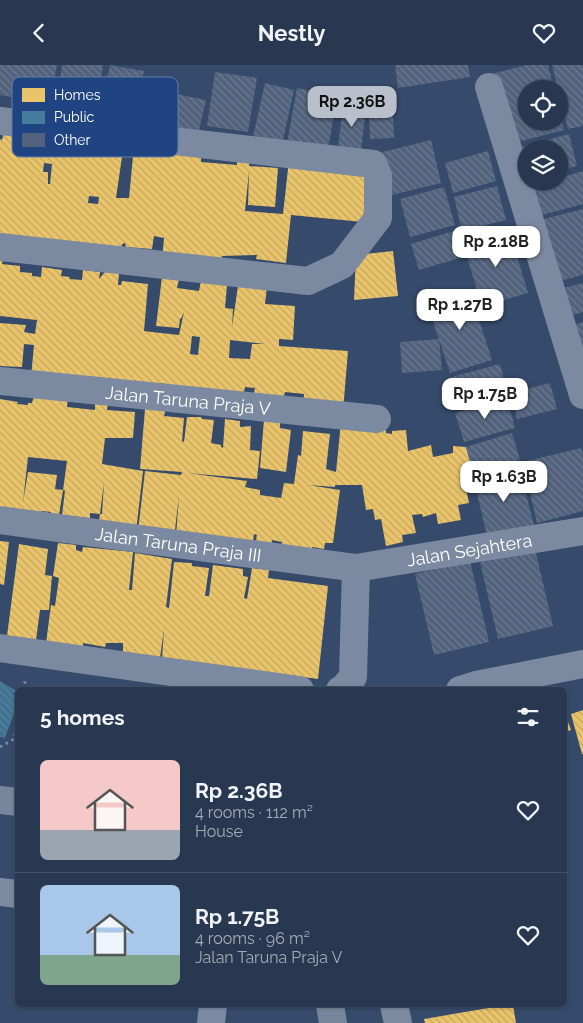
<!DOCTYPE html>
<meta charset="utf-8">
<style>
body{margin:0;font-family:Raleway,sans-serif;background:#303f57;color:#f1f3f6;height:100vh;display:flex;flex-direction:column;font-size:19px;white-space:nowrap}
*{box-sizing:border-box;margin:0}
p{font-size:16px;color:#a5acb7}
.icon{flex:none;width:28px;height:28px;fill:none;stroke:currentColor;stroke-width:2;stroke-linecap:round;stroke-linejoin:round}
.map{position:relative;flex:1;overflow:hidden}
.details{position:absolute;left:15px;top:622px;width:552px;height:320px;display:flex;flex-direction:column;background:#283850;border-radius:8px;box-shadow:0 1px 4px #0004,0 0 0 1px #445267}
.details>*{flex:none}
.tools{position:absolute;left:518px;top:15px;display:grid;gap:10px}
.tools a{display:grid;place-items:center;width:50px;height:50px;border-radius:50%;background:#283850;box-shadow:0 1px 4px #0004,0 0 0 1px #445267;font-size:25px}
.price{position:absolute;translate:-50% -42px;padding:0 11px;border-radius:10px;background:#fff;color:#222;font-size:16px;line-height:32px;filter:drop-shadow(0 1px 2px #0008)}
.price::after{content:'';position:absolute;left:50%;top:30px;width:15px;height:11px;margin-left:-8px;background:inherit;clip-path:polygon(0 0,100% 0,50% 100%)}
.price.on{background:#b9c0cb;color:#111}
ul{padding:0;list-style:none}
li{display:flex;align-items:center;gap:15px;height:125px;padding:0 25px}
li+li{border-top:1px solid #445267}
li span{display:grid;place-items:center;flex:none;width:140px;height:100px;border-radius:8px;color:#555}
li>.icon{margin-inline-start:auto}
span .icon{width:60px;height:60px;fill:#fffc;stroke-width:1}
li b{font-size:21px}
h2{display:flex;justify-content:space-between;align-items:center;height:60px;padding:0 25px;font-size:21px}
header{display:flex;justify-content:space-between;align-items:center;height:65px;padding:0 25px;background:#283850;font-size:22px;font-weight:700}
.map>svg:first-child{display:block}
.homes{fill:url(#homes-back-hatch);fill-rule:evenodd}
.public{fill:url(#public-back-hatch)}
.building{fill:url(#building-back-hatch)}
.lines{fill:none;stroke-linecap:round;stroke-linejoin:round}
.path{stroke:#7c8aa1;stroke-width:3;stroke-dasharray:2.5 4;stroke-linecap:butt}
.minor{stroke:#7c8aa1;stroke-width:28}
.secondary{stroke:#77869d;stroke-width:28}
.labels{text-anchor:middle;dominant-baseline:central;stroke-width:5;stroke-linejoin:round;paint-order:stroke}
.street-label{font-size:18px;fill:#fff;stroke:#204481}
.key{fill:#204481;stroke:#637ca7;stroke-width:1}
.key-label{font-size:14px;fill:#fff}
</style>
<header><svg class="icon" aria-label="back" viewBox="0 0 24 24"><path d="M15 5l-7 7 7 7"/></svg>Nestly<svg class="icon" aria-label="heart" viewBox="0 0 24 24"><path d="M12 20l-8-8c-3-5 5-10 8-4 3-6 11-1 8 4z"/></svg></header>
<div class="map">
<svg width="583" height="958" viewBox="0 0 583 958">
<defs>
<pattern id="homes-back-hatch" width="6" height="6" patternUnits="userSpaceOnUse" patternTransform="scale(1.25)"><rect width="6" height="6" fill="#e9c46a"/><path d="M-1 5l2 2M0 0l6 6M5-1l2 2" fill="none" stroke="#c2a662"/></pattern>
<pattern id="public-back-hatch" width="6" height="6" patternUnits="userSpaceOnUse" patternTransform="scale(1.25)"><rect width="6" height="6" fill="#457b9d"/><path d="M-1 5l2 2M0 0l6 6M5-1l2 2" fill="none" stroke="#486474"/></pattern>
<pattern id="building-back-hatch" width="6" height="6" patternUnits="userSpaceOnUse" patternTransform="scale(1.25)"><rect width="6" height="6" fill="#52627c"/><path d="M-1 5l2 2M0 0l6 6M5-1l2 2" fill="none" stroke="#6c7a90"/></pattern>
</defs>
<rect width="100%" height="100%" fill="#364a6b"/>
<path class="homes" d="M4,67L17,69L16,79L19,78L20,69L124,78L116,133H129L134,81L201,87V97L237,100V90L250,91L249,101L278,103L275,142L248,140L249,106L245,146L283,149L289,95L367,106L363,157L291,150L286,198L256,194L257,190L222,191L220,199L162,195L164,173L154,171L152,184L126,182L125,178L122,179L121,186L0,177V74L2,75ZM44,98L52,99L50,119H48V107H43ZM89,131L99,132L98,139L88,138Z
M393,186L398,231L354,235L356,190Z
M0,195H3L2,199L20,201V207L32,208V211L41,212L42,202L62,205L61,211L70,212L69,214L82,215L83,205L100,207L99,214L105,207L119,208L118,220H121L122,216L148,219L144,266L152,267L179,270L184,247L181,254L180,253L179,263L156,261L162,212L179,214L177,223L199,226L201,216L227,220L225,243L233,244L232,262L238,221L267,222L265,239L295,241L293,275L279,274V281L348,286L343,346L303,342L304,329L285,327L283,335L253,333L255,323L245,322L243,331L160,318V325L31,312L34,280L24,279L22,302L0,301V258L26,260L24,267L35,269L37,255L0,251ZM192,271L200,272L198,290L190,289ZM230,275L265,279H252L250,294L229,293Z
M34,331L68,333L67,342L95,345V336L108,338L107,345L135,347L133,373H105L102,399L143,406L136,467L98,462L100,449H102L104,417L100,449L90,448V453L62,450L65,426L63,425L67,396L28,392L23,437L28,407L57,410L55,424L63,425L58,456L50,455L51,447L42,446L40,453L0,446V334L18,337L17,339L28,340V338H32Z
M145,344L165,346L164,351L184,353L182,376L184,377L187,352H201L202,354L214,355L211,378L221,380V382L223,383L225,354L240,356V362L251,361L250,385L260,386L257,414L187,408L247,416L245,422L260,425V430L281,433L284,418L294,419L298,390L301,391L303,366L330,369L326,404L336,407L341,357L385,359L386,368L392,369V366L406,365L408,386L431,380L433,392L453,388V381L466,382L474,408L464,414L469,438L458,440L461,455L438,459L436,448L423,452L422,449L412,450L416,468L402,470L403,477L386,481L381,454L375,455L373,444L366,445L362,420H335V422L308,420L340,425L333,478H325L324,484L312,482V489L280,486L282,477L272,475L271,481L255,480L257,470L254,469L252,483L176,471L179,431L174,473L138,466L145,406L181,410L182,407L140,404Z
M264,355L280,356V363L291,365L286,407L260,403Z
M0,476L9,477L4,520L0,519Z
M58,478L76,480V485L82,487L83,482L133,487L129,525H132L135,488L172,494L166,542L169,543L174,497L192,498V501L209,503L205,531H209L213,500L243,504V511L248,512L244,533L247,534L252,503L269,505L268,513L328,521L318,614L162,593L164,564L160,593L123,587V578H106L105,582L83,578V582L46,578L51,540L55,541L59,513L53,511Z
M19,479L48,484L45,510L52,511L49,545H40L36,575L7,571Z
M583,645V689H582L571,649Z
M565,648L571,665L565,667Z
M506,940H513L516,958H425L424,954Z"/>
<path class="public" d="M0,616L18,627V637L5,673L0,672Z"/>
<path class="building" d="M0,0H57L49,39L0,30Z
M62,0H103L95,55L56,50Z
M110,0L144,6L130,66L97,59Z
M395,0H468L470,12L398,23Z
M526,0H548L554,24H526V56H559V47L564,65L510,79L492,9Z
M552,0H583V61L568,64Z
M215,7L257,13L248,67L207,61Z
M265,18L294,25L282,79L253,72Z
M297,23L337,30L328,85L287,78Z
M392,28L394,73L370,74L368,30Z
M176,29L206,35L198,70L169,63Z
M343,42L366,44L361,85L338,82Z
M569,69L577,101L559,106V84H526V111L518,83Z
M431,75L441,118L392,130L382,87Z
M488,86L496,116L453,128L445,98Z
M583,106V139L535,152L527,121L546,116H559V113Z
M497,121L506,155L462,166L454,132Z
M444,122L455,160L410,172L400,134Z
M583,144V210L552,218L536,156Z
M509,165L528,228L482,241L463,179Z
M454,166L463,192L419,205L411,179Z
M583,218V247L566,252L559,224Z
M469,224L492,295L450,308L427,238Z
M583,257V293L566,262Z
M439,274L442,305L402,308L400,277Z
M500,299L508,329L456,343L448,313Z
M550,318L557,344L517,354L511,328Z
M507,333L515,363L464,377L455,348Z
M512,368L520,395L473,408L466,382Z
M581,383L583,390V446L537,458L523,397Z
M519,401L535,464L488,475L473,411Z
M535,484L553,561L498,574L480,497Z
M470,496L489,577L434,590L415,509Z"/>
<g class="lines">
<path class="path" d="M23,625L26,613
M0,682L14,674L18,655"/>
<g class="minor">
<path d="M489,22L583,330"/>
<path d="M0,56L373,99L378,110V153L342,200L308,216L0,182"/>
<path id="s1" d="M0,316L377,354"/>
<path id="s2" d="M0,455L356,503L583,466"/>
<path d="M0,583L300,625"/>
<path d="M340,625L343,624L353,612L356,503"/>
<path d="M460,625L476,620L583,599"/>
<path d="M0,827L18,829"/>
<path d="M394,940L398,958"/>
<path d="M211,958L213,940"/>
</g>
<path class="secondary" d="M0,735L18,737
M330,940L333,958"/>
</g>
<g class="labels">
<g class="street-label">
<text stroke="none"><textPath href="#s1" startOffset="189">Jalan Taruna Praja V</textPath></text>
<text stroke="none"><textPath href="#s2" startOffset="180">Jalan Taruna Praja III</textPath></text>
<text stroke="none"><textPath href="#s2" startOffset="474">Jalan Sejahtera</textPath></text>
</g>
</g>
<rect x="12" y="12" width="166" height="80" rx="8" class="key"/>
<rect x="22" y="23" width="23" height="14" fill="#e9c46a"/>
<rect x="22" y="46" width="23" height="13" fill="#457b9d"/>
<rect x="22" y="68" width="23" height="14" fill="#52627c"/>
<g class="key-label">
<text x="54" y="35">Homes</text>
<text x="54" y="57">Public</text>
<text x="54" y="80">Other</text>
</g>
</svg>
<div class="tools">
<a><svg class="icon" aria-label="locate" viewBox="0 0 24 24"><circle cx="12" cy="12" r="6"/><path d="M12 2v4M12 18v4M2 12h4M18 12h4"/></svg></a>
<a><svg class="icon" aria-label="layers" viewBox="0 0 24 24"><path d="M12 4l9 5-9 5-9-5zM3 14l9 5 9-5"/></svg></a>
</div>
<b class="price on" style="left:352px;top:63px">Rp 2.36B</b>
<b class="price" style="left:496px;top:203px">Rp 2.18B</b>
<b class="price" style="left:460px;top:266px">Rp 1.27B</b>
<b class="price" style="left:485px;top:355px">Rp 1.75B</b>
<b class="price" style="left:504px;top:438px">Rp 1.63B</b>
<section class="details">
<h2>5 homes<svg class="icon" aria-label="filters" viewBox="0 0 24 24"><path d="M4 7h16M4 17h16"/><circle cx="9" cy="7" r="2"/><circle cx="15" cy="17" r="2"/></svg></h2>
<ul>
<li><span style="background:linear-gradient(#f6c9c9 70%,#9aa5b1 0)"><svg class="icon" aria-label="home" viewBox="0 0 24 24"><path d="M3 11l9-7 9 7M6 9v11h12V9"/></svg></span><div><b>Rp 2.36B</b><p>4 rooms · 112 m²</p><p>House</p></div><svg class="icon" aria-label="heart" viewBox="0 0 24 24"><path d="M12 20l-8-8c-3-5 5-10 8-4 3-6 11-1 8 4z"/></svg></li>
<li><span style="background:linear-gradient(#a9c7e8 70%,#7fa58c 0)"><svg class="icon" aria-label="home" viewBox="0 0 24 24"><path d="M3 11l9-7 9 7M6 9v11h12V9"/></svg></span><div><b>Rp 1.75B</b><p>4 rooms · 96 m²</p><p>Jalan Taruna Praja V</p></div><svg class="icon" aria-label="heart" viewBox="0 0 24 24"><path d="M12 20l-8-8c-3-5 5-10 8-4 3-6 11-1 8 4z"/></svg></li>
</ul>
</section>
</div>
